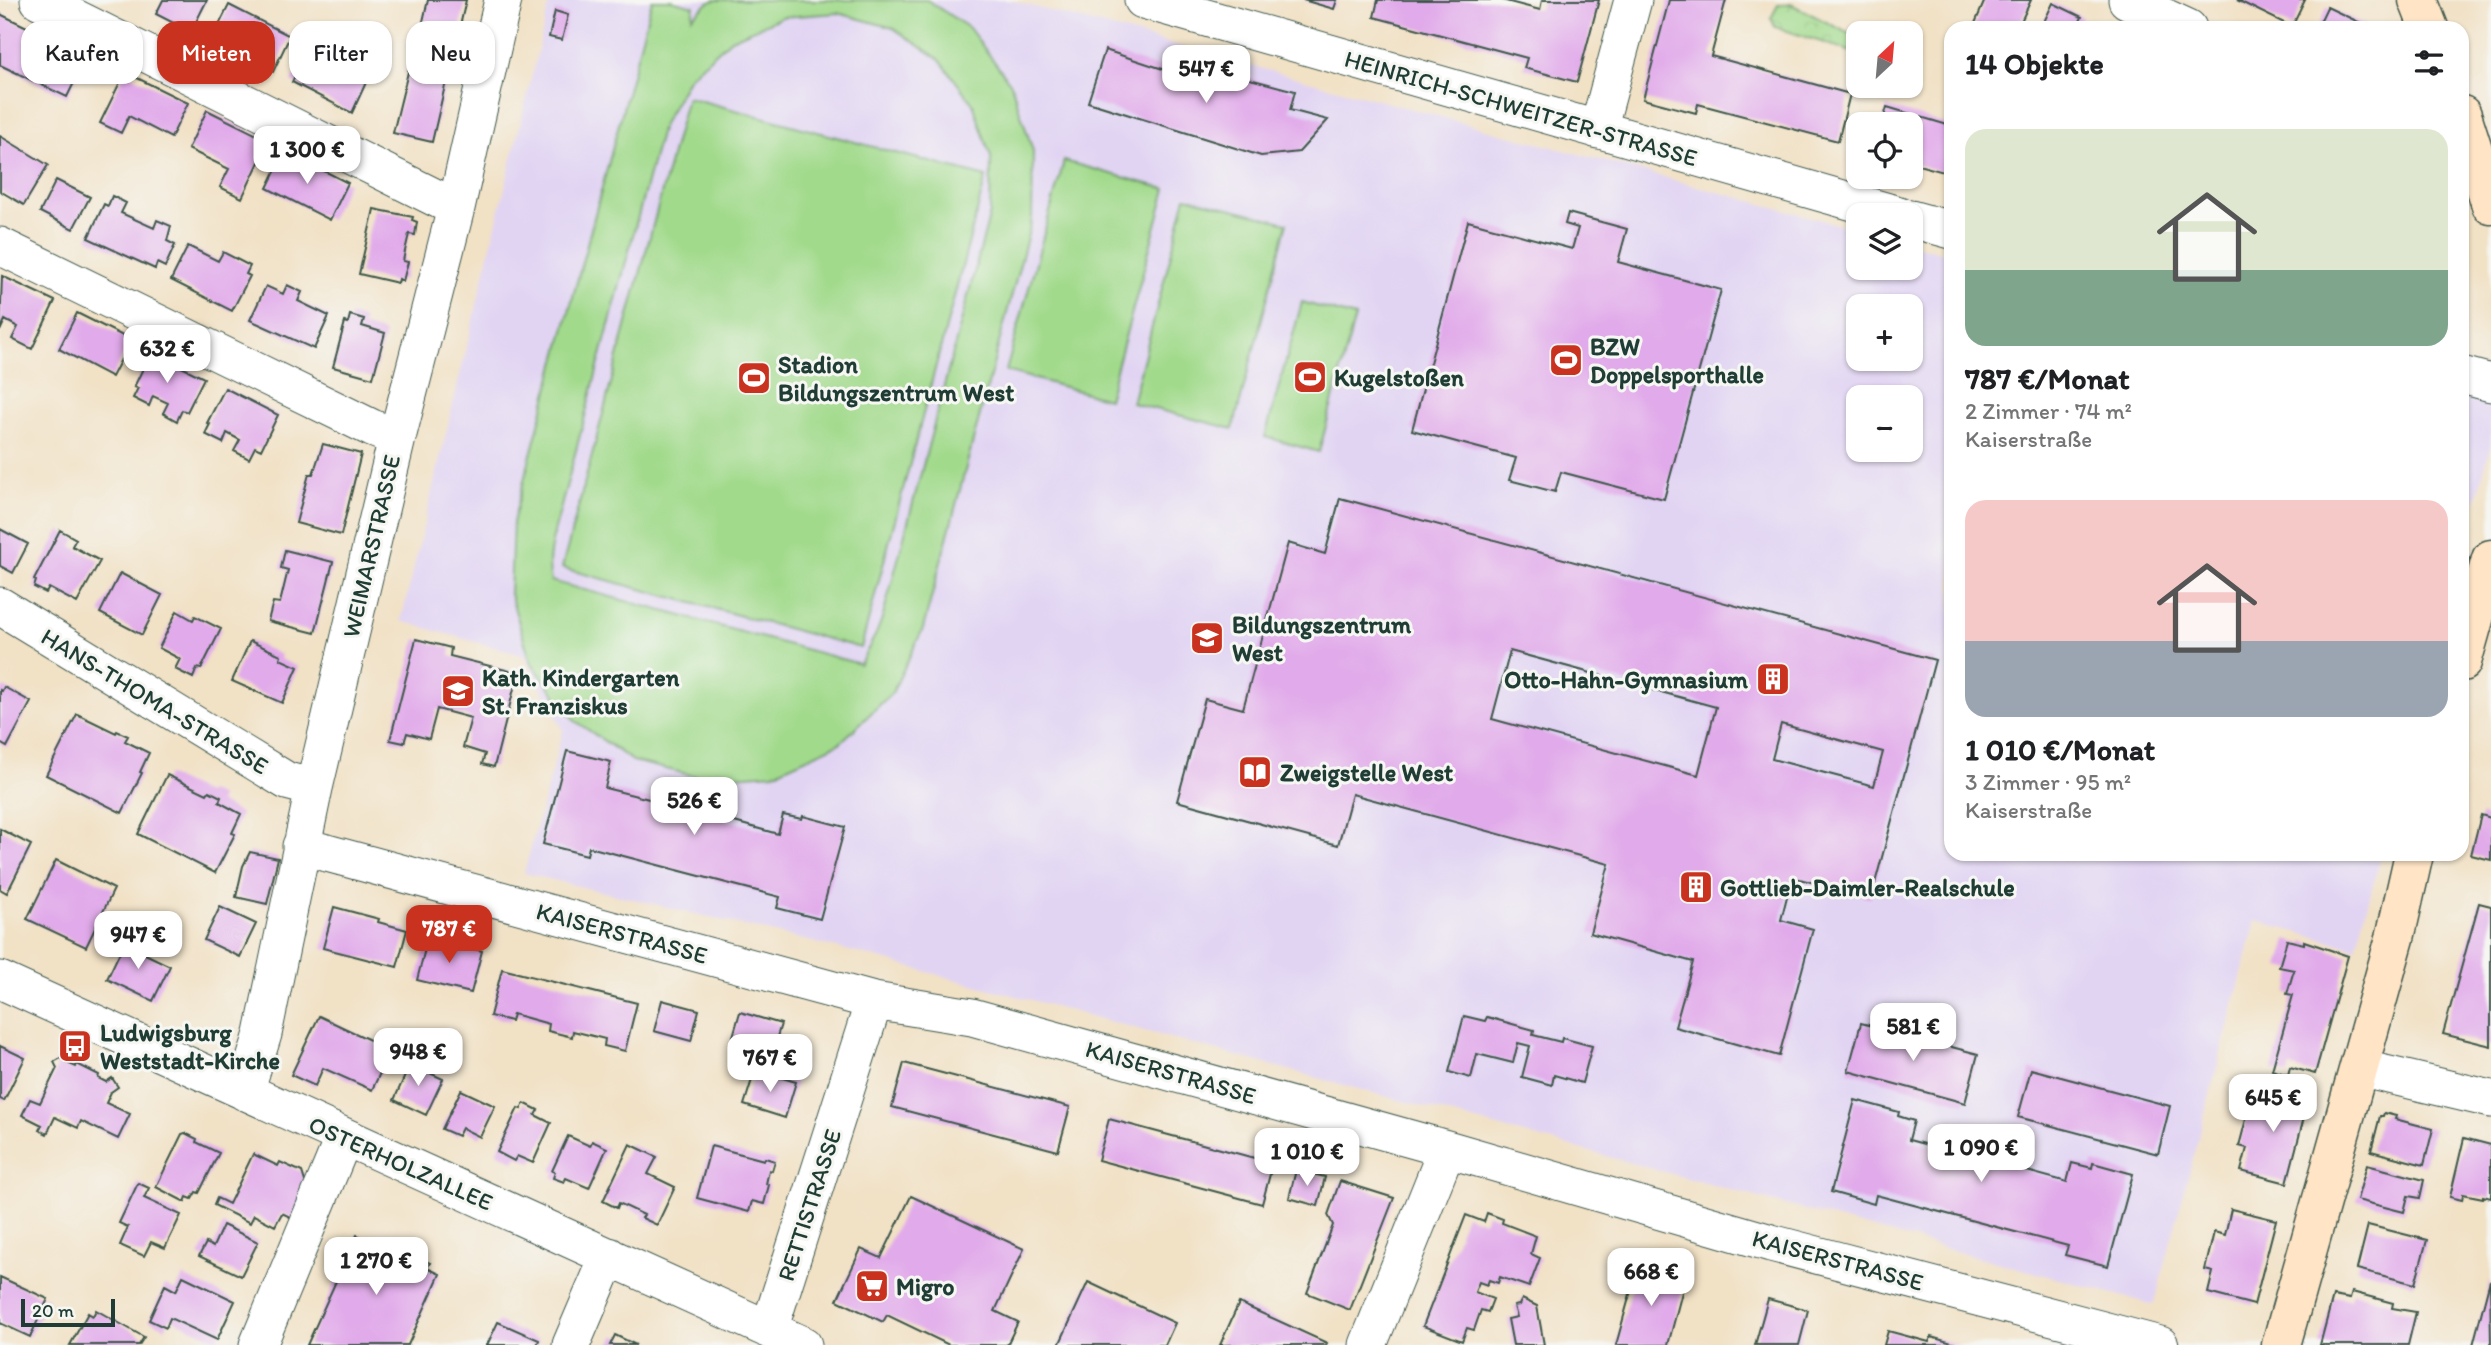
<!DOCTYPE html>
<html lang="de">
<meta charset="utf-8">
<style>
body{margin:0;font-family:Itim,sans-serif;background:#f6f6f6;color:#202124;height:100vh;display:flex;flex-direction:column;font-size:26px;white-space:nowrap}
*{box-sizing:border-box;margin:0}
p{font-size:23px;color:#757577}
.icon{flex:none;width:38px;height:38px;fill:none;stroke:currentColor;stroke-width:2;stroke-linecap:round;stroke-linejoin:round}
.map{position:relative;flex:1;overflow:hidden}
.side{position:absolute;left:1944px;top:21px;width:525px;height:840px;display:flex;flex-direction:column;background:#fff;border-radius:21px;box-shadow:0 2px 5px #0004}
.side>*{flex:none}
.banner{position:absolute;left:21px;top:21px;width:665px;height:63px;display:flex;gap:14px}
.needle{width:46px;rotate:26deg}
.controls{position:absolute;left:1846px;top:21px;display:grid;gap:14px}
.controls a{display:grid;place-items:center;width:77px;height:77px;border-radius:14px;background:#fff;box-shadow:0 2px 5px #0004;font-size:35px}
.scale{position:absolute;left:21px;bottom:18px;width:94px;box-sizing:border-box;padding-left:7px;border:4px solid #1f3d34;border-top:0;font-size:19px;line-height:24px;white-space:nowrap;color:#1f3d34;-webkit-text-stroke:5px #f6f6f2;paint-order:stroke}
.price{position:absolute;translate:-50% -60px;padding:0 16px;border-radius:14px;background:#fff;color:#222;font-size:23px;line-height:46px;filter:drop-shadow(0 2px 4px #0008)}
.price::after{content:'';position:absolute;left:50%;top:42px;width:21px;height:16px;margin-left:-10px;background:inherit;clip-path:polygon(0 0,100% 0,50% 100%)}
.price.current{background:#c8321e;color:#fff}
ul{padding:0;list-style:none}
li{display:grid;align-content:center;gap:14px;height:371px;padding:0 21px}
li span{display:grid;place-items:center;height:217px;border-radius:21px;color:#555}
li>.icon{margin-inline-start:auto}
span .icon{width:126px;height:126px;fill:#fffc;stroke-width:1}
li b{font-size:30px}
h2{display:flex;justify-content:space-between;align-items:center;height:84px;padding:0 21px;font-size:30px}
.chip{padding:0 24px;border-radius:21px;background:#fff;box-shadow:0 2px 5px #0004;font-size:24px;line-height:63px}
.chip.current{background:#c8321e;color:#fff}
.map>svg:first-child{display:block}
.built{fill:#e1d4f3;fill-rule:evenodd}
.park{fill:url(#park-crowns);stroke:#608c60;stroke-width:2}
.pitch{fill:#a2da8c;stroke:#608c60;stroke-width:2;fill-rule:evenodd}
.building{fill:#e1aaea;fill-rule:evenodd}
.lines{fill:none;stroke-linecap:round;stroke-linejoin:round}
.street-casing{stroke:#3e564a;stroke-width:39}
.secondary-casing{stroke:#3e564a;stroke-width:41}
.street{stroke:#fff;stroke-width:37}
.secondary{stroke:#ffe4c6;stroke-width:38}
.labels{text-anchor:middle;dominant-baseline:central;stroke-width:6;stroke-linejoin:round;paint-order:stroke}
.street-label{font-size:24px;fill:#1f3d34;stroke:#f6f6f2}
.poi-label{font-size:24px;font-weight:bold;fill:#1f3d34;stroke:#f6f6f2;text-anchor:start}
</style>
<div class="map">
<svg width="2491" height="1345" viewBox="0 0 2491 1345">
<defs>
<pattern id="park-crowns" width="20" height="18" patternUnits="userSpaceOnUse" patternTransform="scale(1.75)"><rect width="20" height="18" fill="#a2da8c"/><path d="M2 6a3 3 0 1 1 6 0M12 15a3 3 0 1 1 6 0" fill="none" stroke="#8bbc79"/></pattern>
</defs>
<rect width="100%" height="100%" fill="#f6f6f2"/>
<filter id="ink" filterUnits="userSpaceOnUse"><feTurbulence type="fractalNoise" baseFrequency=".0143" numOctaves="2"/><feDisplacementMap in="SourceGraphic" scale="14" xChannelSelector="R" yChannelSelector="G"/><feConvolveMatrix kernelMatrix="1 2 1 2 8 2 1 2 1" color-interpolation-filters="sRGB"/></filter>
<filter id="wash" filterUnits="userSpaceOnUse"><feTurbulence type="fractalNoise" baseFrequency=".00686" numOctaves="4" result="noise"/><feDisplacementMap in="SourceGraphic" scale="28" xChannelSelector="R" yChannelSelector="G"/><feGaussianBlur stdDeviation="1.57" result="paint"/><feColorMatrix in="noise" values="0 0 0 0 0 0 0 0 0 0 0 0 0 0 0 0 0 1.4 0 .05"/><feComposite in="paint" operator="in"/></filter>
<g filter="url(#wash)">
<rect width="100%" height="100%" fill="#f1e1c5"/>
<path class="built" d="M550,0H1009L1858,230V268H1911V244L1951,255V854H2381L2356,948L2256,921L2154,1305L854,952L524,873L563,730L525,656L401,621ZM1858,306H1911V359H1858ZM1858,397H1911V450H1858Z
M2462,394L2491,402V444L2462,552Z"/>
<path class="park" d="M1791,4L1858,38V54L1775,27L1771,18L1778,5Z"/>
<path class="pitch" d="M652,0H671L694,6L692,17L708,3L715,0H927L969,28L1011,84L1033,151L1032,219L923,629L892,693L840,743L774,773L703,778L633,761L574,720L531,662L510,594L513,522ZM838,13L893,28L939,59L973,104L991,157L990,213L883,616L876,634L860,664L551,581C547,564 550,550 554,533L662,126L689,77L731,39L782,17Z
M687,97L986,177L861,648L562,568Z
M1064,161L1166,189L1108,399L1006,371Z
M1186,197L1287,223L1233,429L1132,403Z
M1302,302L1355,317L1319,452L1265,437Z"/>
<g id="blocks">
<path class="building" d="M163,0H207L191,32L156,14Z
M428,0H466L457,39L421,30Z
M1303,0H1337L1334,9Z
M1378,0H1502L1540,10L1542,0H1599L1577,82L1524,68L1527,58L1374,17Z
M1669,0H1726L1711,56L1850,94L1838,141L1698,104L1696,113L1643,99Z
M1985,0H2031L2018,28H1973Z
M2237,0H2305L2292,27Z
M2053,3L2082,17L2077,28H2041Z
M229,5L290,36L273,72L211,41Z
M2327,7L2365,25L2364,28H2317Z
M555,11L568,15L562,40L549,37Z
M0,14L87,56L67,97L0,65Z
M309,46L369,76L352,113L292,82Z
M1105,50L1178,74L1182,61L1295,91L1290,110L1328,120L1299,152L1261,156L1088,102Z
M409,68L447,77L432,142L393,133Z
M125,72L188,103L171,138L129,116L121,133L100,123Z
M1887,107L1951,126V174L1911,163V124H1882Z
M207,110L269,141L242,198L220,187L229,169L188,149Z
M0,136L48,165L24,205L0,191Z
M285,151L348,183L330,220L267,188Z
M56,180L90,197L73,229L40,212Z
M112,196L126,203L121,213L154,228L157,220L171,226L167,241L175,245L165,267L157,263L155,269L88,238L104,204L108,206Z
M374,209L413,217L412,220L417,222L415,235L409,234L405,251L403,261L408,262L403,281L399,279L398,283L359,274Z
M1568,213L1627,229L1618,262L1721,290L1664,499L1561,472L1555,492L1509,480L1516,458L1412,430L1468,221L1572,249L1578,228L1565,224Z
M188,246L218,261L223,252L250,266L246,274L250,276L232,311L171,280Z
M2,276L55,301L32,349L12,339L18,327L5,320L0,331Z
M287,285L302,292L298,301L329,316L314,349L250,320L266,286L283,294Z
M77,313L131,340L112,377L59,349Z
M350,315L364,319L362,326L385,333L373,378L333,367L345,322L348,323Z
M151,352L204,378L187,412L182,410L177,421L163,413L168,403L153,396L149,406L133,398L138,388L134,387Z
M225,388L278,415L261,450L255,447L249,459L234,451L240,440L227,433L223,443L205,434L210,424L207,423Z
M323,444L361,454L341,535L296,523L309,474H313Z
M1340,498L1935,660L1871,898L1792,877L1781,920L1813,929L1779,1056L1675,1027L1693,962L1590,933L1609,864L1352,794L1338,845L1177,801L1205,699L1243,709L1288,543L1325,554ZM1510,651L1716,707L1698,775L1492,719ZM1781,724L1883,752L1874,786L1772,759Z
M0,529L28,544L13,573L0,566Z
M60,530L76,539L72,546L100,561L77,603L49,588L46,593L34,587L36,581L34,580Z
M285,550L333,562L315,633L268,621L273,602L280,603L288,570L281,568Z
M120,573L162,595L142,635L100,613Z
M177,611L193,620L195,616L221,629L201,669L197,668L193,678L175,669L180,659L159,648Z
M416,639L451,648L450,656L518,673L494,767L482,764L485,754L463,747L471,718L437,709L429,739L407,733L404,743L390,740Z
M250,641L281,655L280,659L298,667L282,703L232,681Z
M4,687L31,702L7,747L0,743V690L2,691Z
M77,714L116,733L117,731L128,736L125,741L149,753L140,772L142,773L122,813L46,775Z
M567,751L611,762L605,788L673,805L678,787L687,783L724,794L732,801L727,820L778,834L783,815L802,819L803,816L845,827L820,919L777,908L780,897L589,847L587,855L543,844Z
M167,775L207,794L209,791L221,797L219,802L241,814L232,833L235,834L215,873L138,834Z
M2481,815L2491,818V860L2471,855Z
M0,829L31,845L7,893L0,889Z
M250,852L278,858L267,904L236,897L243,866Z
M56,860L114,889L86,947L27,919Z
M2479,903L2491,906V1046L2443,1034Z
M220,907L256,924L240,957L204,940Z
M334,907L379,919L378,922L407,930L397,967L323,948Z
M428,937L482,951L471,993L417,980Z
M126,939L142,946L139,951L170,966L153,1001L107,979Z
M2287,940L2304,944V941L2348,956L2315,1074L2290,1067L2288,1075L2272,1070L2293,995L2287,994L2294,970L2279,967Z
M502,969L637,1003L625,1051L604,1046L605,1039L573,1031L572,1037L548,1031L549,1024L513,1014L511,1021L490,1016Z
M662,1000L699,1010L691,1041L654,1031Z
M740,1012L781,1024L776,1040L785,1042L781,1057L772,1054L771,1058L730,1047Z
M319,1016L391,1050L372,1090L323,1068L315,1086L291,1075Z
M1464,1016L1485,1021L1487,1017L1534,1030L1533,1035L1561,1042L1562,1038L1592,1046L1582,1083L1554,1075L1552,1085L1522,1077L1530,1046L1518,1043L1513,1063L1477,1054L1471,1078L1449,1072Z
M1861,1023L1978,1054L1965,1103L1848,1071Z
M0,1046L25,1058L4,1101L0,1099Z
M63,1057L67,1063L76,1067L77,1064L99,1075L98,1078L106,1082L112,1078L118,1087L111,1092L106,1103L130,1114L118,1139L81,1121L78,1128L55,1117L47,1134L39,1130L42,1125L22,1115L30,1099L40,1103L57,1068L54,1062Z
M413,1058L426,1064L423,1070L443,1079L426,1115L394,1100Z
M904,1063L1070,1107L1058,1151L892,1107Z
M2031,1069L2170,1106L2158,1154L2018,1117Z
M755,1070L796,1082L785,1118L744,1105Z
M2265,1086L2309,1098L2287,1183L2241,1171L2247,1148L2239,1146L2249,1108L2259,1110Z
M461,1090L495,1106L480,1137L462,1128L458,1136L442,1129Z
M1855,1100L1899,1112L1898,1116L1914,1121L1909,1140L1961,1154L1966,1136L1975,1139L1977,1132L2013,1142L2012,1148L2021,1150L2016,1168L2067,1182L2072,1163L2092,1168L2093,1163L2133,1174L2108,1266L2065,1255L2068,1246L1876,1195L1874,1204L1831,1192Z
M524,1103L538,1110L535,1115L551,1123L533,1163L517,1156L514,1161L497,1152L518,1108L521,1109Z
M2384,1113L2396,1116L2395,1119L2433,1129L2424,1165L2371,1151L2380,1116H2383Z
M1109,1119L1273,1163L1262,1204L1098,1160Z
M185,1133L197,1139L196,1142L219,1153L199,1193L196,1192L192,1199L187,1197L185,1202L156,1187L182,1134Z
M568,1136L590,1146L592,1141L607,1148L589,1188L566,1178L564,1182L553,1178L555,1172L552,1171Z
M2464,1138L2491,1145V1198L2483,1196V1198L2463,1194L2462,1200L2450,1197Z
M630,1144L657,1157L648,1174L675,1187L657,1225L642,1218L644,1215L619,1203L617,1208L603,1201Z
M711,1146L764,1160L765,1158L775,1161L772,1171L769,1170L766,1184L769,1185L764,1204L752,1201L749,1212L697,1198Z
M253,1154L278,1166L280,1162L302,1172L308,1191L294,1219L282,1213L275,1226L254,1215L250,1223L214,1205L217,1198L229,1204Z
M2367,1165L2424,1180L2420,1198L2408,1196L2404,1212L2357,1200Z
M1296,1170L1325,1177L1318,1206L1289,1198Z
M1340,1181L1394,1198L1350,1310L1307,1293L1333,1225L1328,1215Z
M138,1183L149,1188L144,1198L181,1215L165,1248L151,1242L144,1256L120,1245L128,1227L119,1223Z
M911,1196L1024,1249L995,1311L1018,1322L1007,1345H949L887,1315L883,1322L837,1300L861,1249L881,1258Z
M2231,1209L2276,1220L2254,1305L2208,1293L2213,1272L2205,1270L2214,1232L2225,1235Z
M1487,1213L1503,1219L1502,1223L1536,1236L1531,1254L1540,1258L1529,1287L1500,1277L1498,1283L1489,1280L1487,1285L1479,1282L1475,1292L1493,1299L1488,1312L1481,1310L1474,1330L1467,1328L1462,1341L1423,1326L1466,1215L1484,1222Z
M223,1225L258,1242L241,1276L199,1256L206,1243L213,1247Z
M2368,1225L2427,1240L2415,1284L2357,1269Z
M357,1235L371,1242L373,1237L430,1263L427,1268L440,1274L408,1345H307Z
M1638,1265L1686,1277L1668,1345H1616Z
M183,1276L235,1301L217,1340L170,1318L166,1328L149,1320L165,1285L176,1291Z
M0,1277L48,1299L30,1337L0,1323Z
M2490,1280L2491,1345H2473Z
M1088,1282L1175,1323L1165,1345H1059Z
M2352,1292L2393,1303L2392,1308L2416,1312L2408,1345H2320L2333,1296L2350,1299Z
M1522,1299L1537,1306L1544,1345H1513L1508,1319L1517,1317L1514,1306L1519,1305Z
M1768,1299L1808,1310L1799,1345H1755Z
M1239,1303L1327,1343L1326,1345H1220Z
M96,1310L144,1337L139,1345H70L88,1313L93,1316Z
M498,1322L539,1340L537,1345H487Z
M1888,1331L1929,1342L1931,1337L1959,1345H1884Z
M615,1335L636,1345H610Z"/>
</g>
</g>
<g filter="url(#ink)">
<use href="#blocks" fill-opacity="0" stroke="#3e564a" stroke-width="2"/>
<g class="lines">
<g class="street-casing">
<path id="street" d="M39,0L456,208
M1143,0L1899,215
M2127,0L2188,28
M1598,130L1633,0
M1911,219L1951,230
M0,246L372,428L397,438
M2462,375L2491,383
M0,606L287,781L314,788
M301,846L874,1001L972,1017L1447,1149L1771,1243L2160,1345
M0,980L803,1345
M2359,1068L2491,1099
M245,1092L263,1034L314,788L397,438L456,208L503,0
M769,1330L874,1001
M258,1345L344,1137
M571,1345L609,1256
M1368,1345L1447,1149"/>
</g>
<g class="secondary-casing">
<path id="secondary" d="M2418,0L2429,28
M2462,115L2491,205
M2462,662L2491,559
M2281,1345L2395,938L2414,854"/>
</g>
<use href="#street" class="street"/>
<use href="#secondary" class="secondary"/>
</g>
</g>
<defs>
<g id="stadium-square" transform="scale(1.75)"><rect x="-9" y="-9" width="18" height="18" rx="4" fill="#c8321e" stroke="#f6f6f2"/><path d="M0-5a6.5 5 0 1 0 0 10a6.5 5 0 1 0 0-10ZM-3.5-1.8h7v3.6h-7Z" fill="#fff"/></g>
<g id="school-square" transform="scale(1.75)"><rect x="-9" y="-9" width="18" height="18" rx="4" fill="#c8321e" stroke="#f6f6f2"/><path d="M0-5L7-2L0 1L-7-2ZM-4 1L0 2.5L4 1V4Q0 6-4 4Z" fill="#fff"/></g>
<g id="building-square" transform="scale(1.75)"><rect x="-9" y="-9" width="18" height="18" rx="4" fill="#c8321e" stroke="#f6f6f2"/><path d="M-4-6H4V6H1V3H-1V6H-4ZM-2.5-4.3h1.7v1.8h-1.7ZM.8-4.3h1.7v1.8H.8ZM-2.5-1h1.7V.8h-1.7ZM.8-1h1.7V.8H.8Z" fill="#fff"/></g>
<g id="library-square" transform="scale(1.75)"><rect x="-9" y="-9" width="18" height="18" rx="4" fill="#c8321e" stroke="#f6f6f2"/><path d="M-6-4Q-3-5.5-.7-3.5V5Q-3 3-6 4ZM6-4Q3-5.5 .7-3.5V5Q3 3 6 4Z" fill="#fff"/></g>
<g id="bus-square" transform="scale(1.75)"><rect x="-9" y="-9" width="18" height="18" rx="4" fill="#c8321e" stroke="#f6f6f2"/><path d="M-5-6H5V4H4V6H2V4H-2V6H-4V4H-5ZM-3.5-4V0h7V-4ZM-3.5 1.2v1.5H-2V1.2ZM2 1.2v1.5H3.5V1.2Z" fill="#fff"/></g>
<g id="supermarket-square" transform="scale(1.75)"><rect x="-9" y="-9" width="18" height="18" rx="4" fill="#c8321e" stroke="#f6f6f2"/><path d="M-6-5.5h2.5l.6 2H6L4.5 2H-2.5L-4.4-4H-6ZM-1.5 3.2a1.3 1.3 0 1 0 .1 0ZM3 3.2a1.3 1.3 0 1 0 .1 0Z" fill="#fff"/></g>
</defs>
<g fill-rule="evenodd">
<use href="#stadium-square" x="1566" y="360"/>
<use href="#stadium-square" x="1310" y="377"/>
<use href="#stadium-square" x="754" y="378"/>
<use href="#school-square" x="1207" y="638"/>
<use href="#building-square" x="1773" y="679"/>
<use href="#school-square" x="458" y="691"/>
<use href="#library-square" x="1255" y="772"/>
<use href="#building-square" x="1696" y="887"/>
<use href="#bus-square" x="75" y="1046"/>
<use href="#supermarket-square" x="872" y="1286"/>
</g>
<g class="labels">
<g class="street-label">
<text transform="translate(1521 108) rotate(16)">HEINRICH-SCHWEITZER-STRASSE</text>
<text transform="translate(371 546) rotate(-77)">WEIMARSTRASSE</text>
<text transform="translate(155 701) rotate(31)">HANS-THOMA-STRASSE</text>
<text transform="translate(622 933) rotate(15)">KAISERSTRASSE</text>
<text transform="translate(1171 1072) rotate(16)">KAISERSTRASSE</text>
<text transform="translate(401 1163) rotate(24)">OSTERHOLZALLEE</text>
<text transform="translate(809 1205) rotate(-72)">RETTISTRASSE</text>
<text transform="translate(1838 1260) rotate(15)">KAISERSTRASSE</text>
</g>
<g class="poi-label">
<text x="1590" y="346">BZW<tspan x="1590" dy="28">Doppelsporthalle</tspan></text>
<text x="778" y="364">Stadion<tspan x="778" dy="28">Bildungszentrum West</tspan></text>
<text x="1334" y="377">Kugelstoßen</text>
<text x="1232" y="624">Bildungszentrum<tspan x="1232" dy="28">West</tspan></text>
<text x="482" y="677">Kath. Kindergarten<tspan x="482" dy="28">St. Franziskus</tspan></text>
<text x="1748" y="679" text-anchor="end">Otto-Hahn-Gymnasium</text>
<text x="1280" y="772">Zweigstelle West</text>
<text x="1720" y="887">Gottlieb-Daimler-Realschule</text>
<text x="100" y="1032">Ludwigsburg<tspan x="100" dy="28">Weststadt-Kirche</tspan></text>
<text x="896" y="1286">Migro</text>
</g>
</g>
</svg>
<div class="controls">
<a><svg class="needle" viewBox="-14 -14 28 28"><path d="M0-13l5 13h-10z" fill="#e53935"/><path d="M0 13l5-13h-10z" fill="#757577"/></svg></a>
<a><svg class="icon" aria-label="locate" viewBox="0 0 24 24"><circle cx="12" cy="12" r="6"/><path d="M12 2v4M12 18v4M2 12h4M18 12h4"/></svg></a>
<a><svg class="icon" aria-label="layers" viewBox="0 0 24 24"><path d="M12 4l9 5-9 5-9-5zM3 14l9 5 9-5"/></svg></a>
<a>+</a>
<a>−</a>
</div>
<div class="scale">20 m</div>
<b class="price" style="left:1206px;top:105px">547 €</b>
<b class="price" style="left:307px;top:186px">1 300 €</b>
<b class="price" style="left:167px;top:385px">632 €</b>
<b class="price" style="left:694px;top:837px">526 €</b>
<b class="price current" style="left:449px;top:965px">787 €</b>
<b class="price" style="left:138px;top:971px">947 €</b>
<b class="price" style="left:1913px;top:1063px">581 €</b>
<b class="price" style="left:418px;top:1088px">948 €</b>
<b class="price" style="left:770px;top:1094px">767 €</b>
<b class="price" style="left:2273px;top:1134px">645 €</b>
<b class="price" style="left:1981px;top:1184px">1 090 €</b>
<b class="price" style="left:1307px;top:1188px">1 010 €</b>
<b class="price" style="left:376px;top:1297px">1 270 €</b>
<b class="price" style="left:1651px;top:1308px">668 €</b>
<div class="banner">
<a class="chip">Kaufen</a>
<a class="chip current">Mieten</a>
<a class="chip">Filter</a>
<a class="chip">Neu</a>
</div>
<section class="side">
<h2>14 Objekte<svg class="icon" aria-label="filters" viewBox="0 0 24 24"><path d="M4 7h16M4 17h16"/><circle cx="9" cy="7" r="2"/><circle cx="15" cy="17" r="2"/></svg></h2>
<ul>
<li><span style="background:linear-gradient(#dfe7d0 65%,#7fa58c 0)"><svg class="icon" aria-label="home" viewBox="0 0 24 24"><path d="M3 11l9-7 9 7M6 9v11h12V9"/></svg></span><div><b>787 €/Monat</b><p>2 Zimmer · 74 m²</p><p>Kaiserstraße</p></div></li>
<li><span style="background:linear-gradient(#f6c9c9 65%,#9aa5b1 0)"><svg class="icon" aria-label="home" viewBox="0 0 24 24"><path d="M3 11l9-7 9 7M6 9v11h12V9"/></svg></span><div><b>1 010 €/Monat</b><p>3 Zimmer · 95 m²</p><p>Kaiserstraße</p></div></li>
</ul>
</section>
</div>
